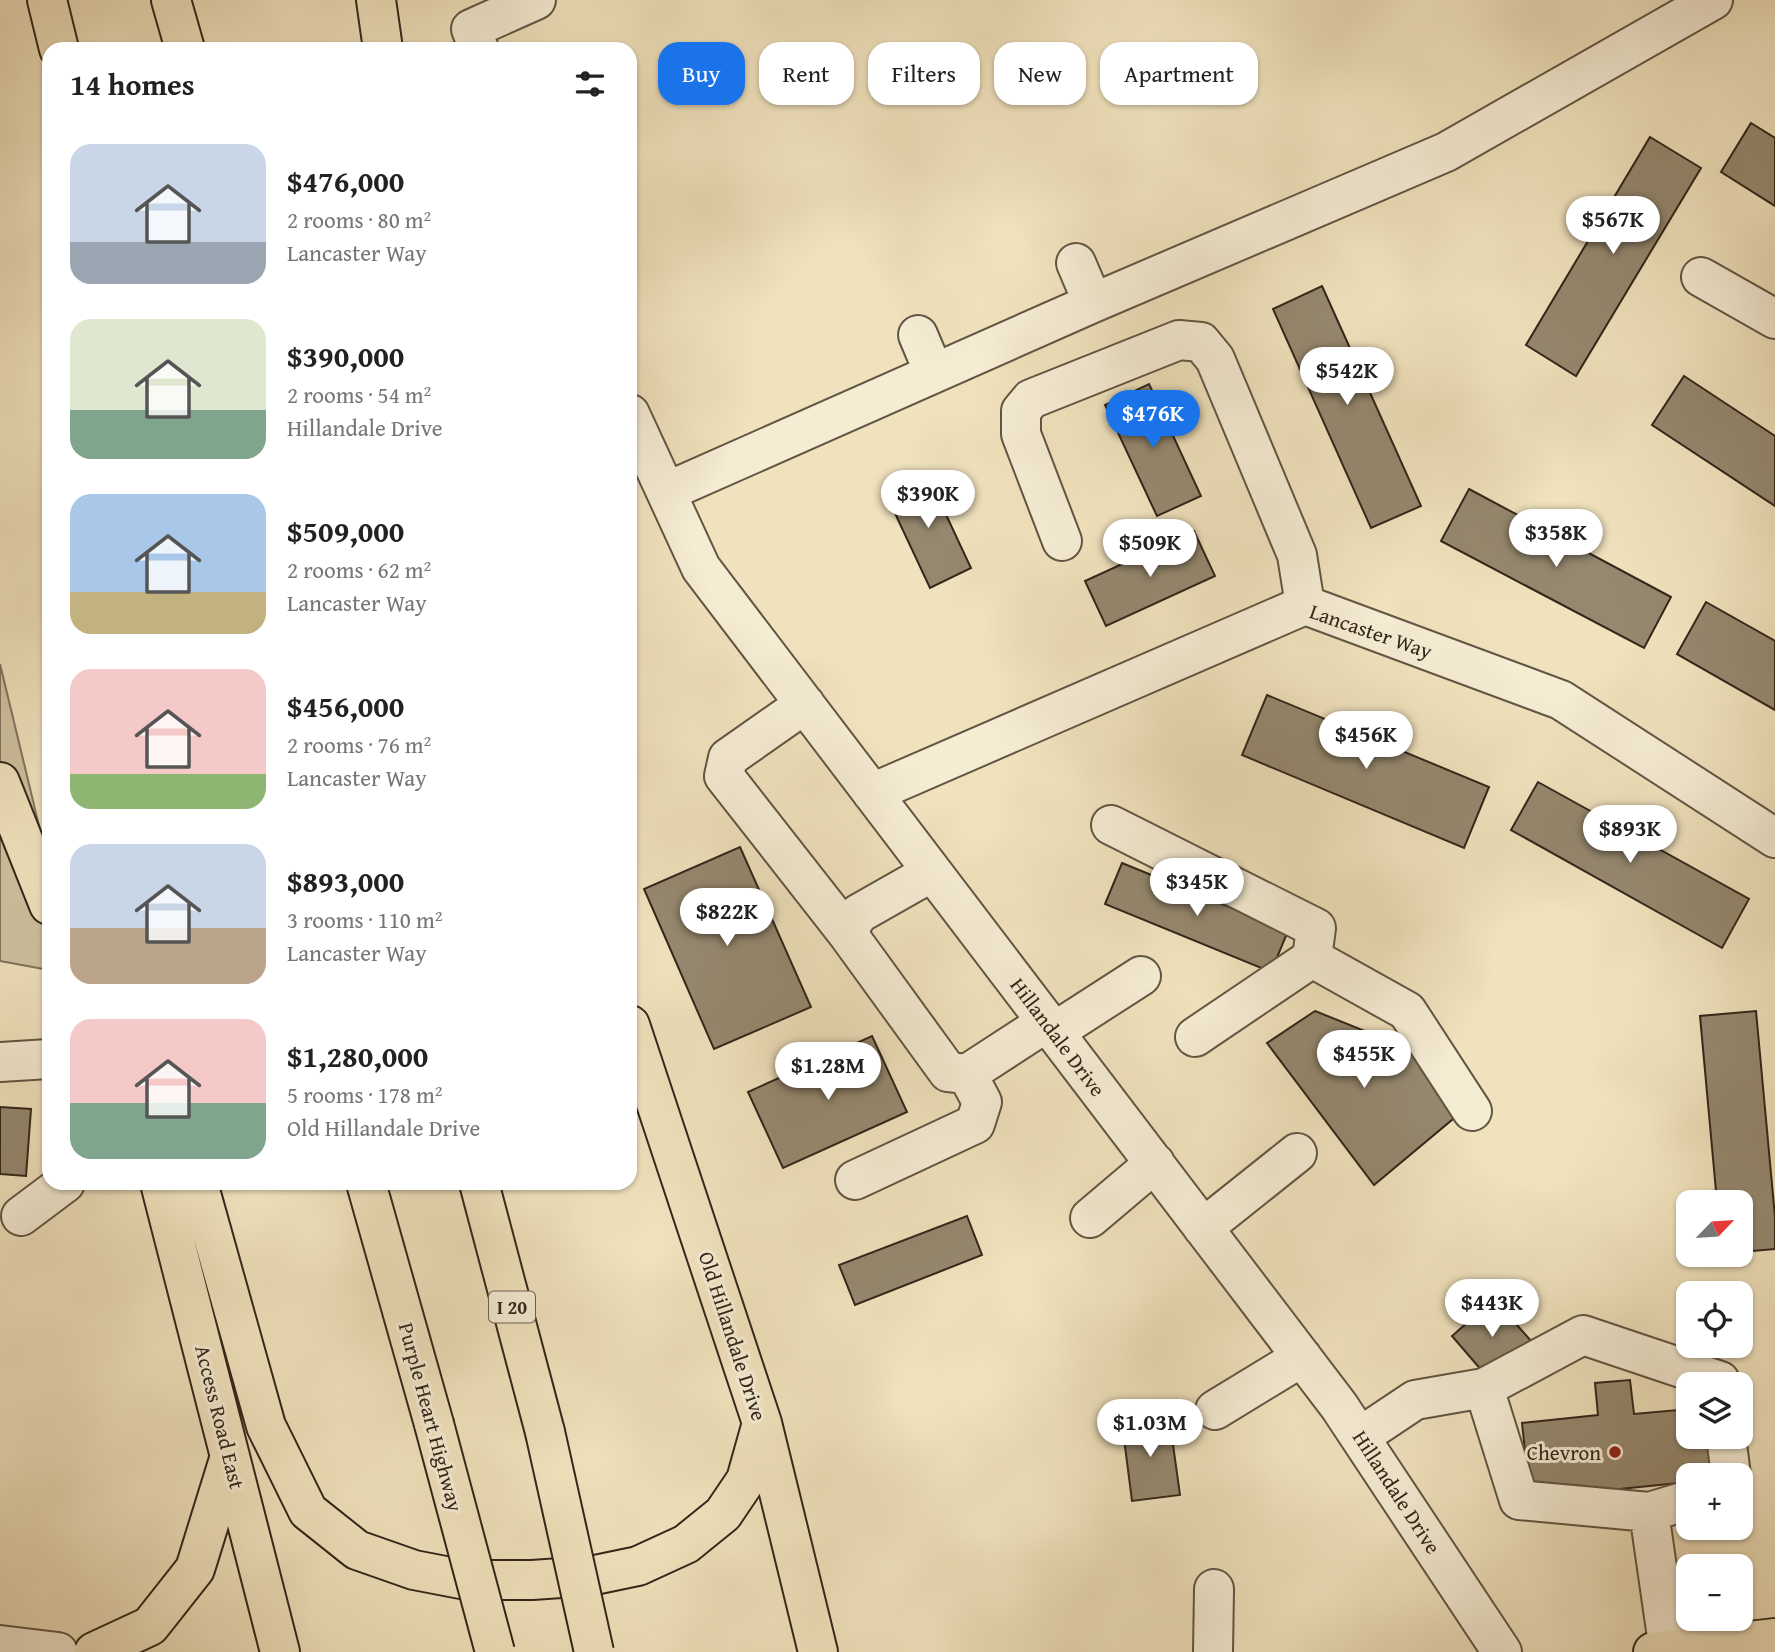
<!DOCTYPE html>
<meta charset="utf-8">
<style>
body{margin:0;font-family:"Gentium Book Plus",serif;background:#f2f2f2;color:#222;height:100vh;display:flex;flex-direction:column;font-size:26px;white-space:nowrap}
*{box-sizing:border-box;margin:0}
p{font-size:23px;color:#767676}
.icon{flex:none;width:38px;height:38px;fill:none;stroke:currentColor;stroke-width:2;stroke-linecap:round;stroke-linejoin:round}
.map{position:relative;flex:1;overflow:hidden}
.drawer{position:absolute;left:42px;top:42px;width:595px;height:1148px;display:flex;flex-direction:column;background:#fff;border-radius:21px;box-shadow:0 2px 5px #0004}
.drawer>*{flex:none}
.hud{position:absolute;left:658px;top:42px;width:665px;height:63px;display:flex;gap:14px}
.needle{width:46px;rotate:65deg}
.fabs{position:absolute;left:1676px;top:1190px;display:grid;gap:14px}
.fabs a{display:grid;place-items:center;width:77px;height:77px;border-radius:14px;background:#fff;box-shadow:0 2px 5px #0004;font-size:35px}
.price{position:absolute;translate:-50% -60px;padding:0 16px;border-radius:24px;background:#fff;color:#222;font-size:23px;line-height:46px;filter:drop-shadow(0 2px 4px #0008)}
.price::after{content:'';position:absolute;left:50%;top:42px;width:21px;height:16px;margin-left:-10px;background:inherit;clip-path:polygon(0 0,100% 0,50% 100%)}
.price.active{background:#1a73e8;color:#fff}
ul{padding:0;list-style:none}
li{display:flex;align-items:center;gap:21px;height:175px;padding:0 28px}
li span{display:grid;place-items:center;flex:none;width:196px;height:140px;border-radius:21px;color:#555}
li>.icon{margin-inline-start:auto}
span .icon{width:84px;height:84px;fill:#fffc;stroke-width:1}
li b{font-size:30px}
h2{display:flex;justify-content:space-between;align-items:center;height:84px;padding:0 28px;font-size:30px}
.pill{padding:0 24px;border-radius:21px;background:#fff;box-shadow:0 2px 5px #0004;font-size:24px;line-height:63px}
.pill.active{background:#1a73e8;color:#fff}
.map>svg:first-child{display:block}
.green{fill:#d0c2a1;stroke:#81745e;stroke-width:2}
.building{fill:#95886f;stroke:#32261a;stroke-width:2}
.lines{fill:none;stroke-linecap:round;stroke-linejoin:round}
.minor-casing{stroke:#625543;stroke-width:42}
.major-casing{stroke:#32261a;stroke-width:42}
.highway-casing{stroke:#32261a;stroke-width:42}
.minor{stroke:#f5ecd4;stroke-width:38}
.major{stroke:#f0e2bd;stroke-width:38}
.highway{stroke:#f0e2bd;stroke-width:38}
.highway-bridge-casing{stroke:#32261a;stroke-width:42;stroke-linecap:butt}
.highway-bridge{stroke:#f0e2bd;stroke-width:38}
.poi-dot{fill:#8f2418;stroke:#f5ecd4;stroke-width:2.5}
.labels{text-anchor:middle;dominant-baseline:central;stroke-width:6;stroke-linejoin:round;paint-order:stroke}
.shield{fill:#f5ecd4;stroke:#6c6152;stroke-width:2}
.shield-label{font-size:19px;font-weight:bold;fill:#32261a}
.street-label{font-size:21px;fill:#32261a;stroke:#f5ecd4}
.poi-label{font-size:21px;fill:#32261a;stroke:#f5ecd4;text-anchor:end}
</style>
<div class="map">
<svg width="1775" height="1652" viewBox="0 0 1775 1652">
<rect width="100%" height="100%" fill="#f0e2bd"/>
<filter id="stains"><feTurbulence type="fractalNoise" baseFrequency=".00286" numOctaves="4"/><feColorMatrix values="0 0 0 0 .2 0 0 0 0 .09 0 0 0 0 .02 0 0 0 .5 -.17"/></filter>
<radialGradient id="worn" r=".72"><stop offset=".6" stop-color="#630" stop-opacity="0"/><stop offset="1" stop-color="#630" stop-opacity=".3"/></radialGradient>
<path class="green" d="M0,664L49,867V970L0,961Z"/>
<path class="building" d="M1751,123L1775,138V206L1721,172Z
M1650,137L1701,168L1576,376L1526,345Z
M1322,286L1421,506L1371,528L1273,309Z
M1684,376L1775,436V506L1652,425Z
M1149,384L1201,496L1157,516L1105,405Z
M926,472L971,568L930,588L885,492Z
M1469,489L1671,597L1644,648L1441,541Z
M1194,531L1215,576L1106,626L1085,581Z
M1706,602L1775,641V710L1677,654Z
M1267,695L1489,787L1464,848L1242,755Z
M1538,782L1749,899L1722,948L1511,830Z
M740,847L811,1007L714,1049L644,889Z
M1122,863L1288,931L1271,972L1105,904Z
M1315,1011L1407,1048L1459,1114L1374,1185L1267,1043Z
M1756,1011L1775,1217V1249L1741,1252V1202H1717L1700,1016Z
M872,1036L907,1112L783,1168L748,1092Z
M0,1107L31,1109L26,1176L0,1174Z
M967,1216L982,1255L855,1305L839,1265Z
M1494,1299L1532,1342L1489,1379L1452,1336Z
M1630,1380L1634,1414L1689,1409V1437H1720L1724,1475H1689V1482L1530,1498L1522,1423L1598,1415L1595,1383Z
M1138,1413L1140,1426L1170,1423L1180,1495L1132,1501L1121,1415Z"/>
<g class="lines">
<g class="minor-casing">
<path id="minor" d="M479,49L471,29L536,0
M1076,263L1093,303
M1701,277L1775,319
M918,335L934,373
M630,414L701,568L1339,1406L1502,1652
M666,492L1093,303L1446,152L1713,0
M1062,541L1021,434V411L1031,399L1179,340L1201,342L1215,359L1297,555L1305,605
M805,704L728,758L724,776L847,933
M872,793L1305,605L1561,700L1775,838
M1111,825L1316,928L1312,958
M932,872L858,914L847,933L948,1072L967,1074L1047,1022
M1054,1032L1141,976
M1195,1037L1312,958L1407,1011L1472,1111
M0,1062L49,1059
M855,1180L975,1124L982,1102L967,1074
M21,1216L65,1183
M1090,1218L1155,1163
M1203,1228L1297,1153
M1484,1388L1519,1500L1649,1512
M1215,1410L1302,1357
M1361,1436L1415,1400L1484,1388L1583,1335L1720,1381V1384
M1726,1437L1731,1475
M0,1645L58,1652
M1669,1651L1649,1512L1689,1500
M1213,1652L1214,1589"/>
</g>
<g class="major-casing">
<path id="major" d="M376,0L383,49
M0,782L49,905
M630,1025L762,1423L818,1652
M160,1183L280,1652
M198,1183L266,1426L308,1511L357,1550L414,1570L466,1580H532L590,1576L638,1566L686,1544L723,1514L746,1480L762,1423
M94,1652L150,1626L195,1569L230,1456
M1653,1652L1775,1638"/>
</g>
<g class="highway-casing">
<path id="highway" d="M47,0L59,49
M171,0L185,49
M366,1183L434,1424
M479,1183L545,1432"/>
</g>
<use href="#minor" class="minor"/>
<use href="#major" class="major"/>
<use href="#highway" class="highway"/>
<g class="highway-bridge-casing">
<path id="highway-bridge" d="M434,1424L495,1652
M545,1432L594,1652"/>
</g>
<use href="#highway-bridge" class="highway-bridge"/>
</g>
<circle class="poi-dot" cx="1615" cy="1452" r="7"/>
<g class="labels">
<rect class="shield" x="489" y="1291.5" width="46" height="31" rx="5"/>
<g class="shield-label">
<text x="512" y="1307">I 20</text>
</g>
<g class="street-label">
<text transform="translate(1371 631) rotate(19)">Lancaster Way</text>
<text transform="translate(1058 1037) rotate(53)">Hillandale Drive</text>
<text transform="translate(733 1336) rotate(72)">Old Hillandale Drive</text>
<text transform="translate(220 1417) rotate(76)">Access Road East</text>
<text transform="translate(431 1417) rotate(75)">Purple Heart Highway</text>
<text transform="translate(1397 1492) rotate(57)">Hillandale Drive</text>
</g>
<g class="poi-label">
<text x="1601" y="1452">Chevron</text>
</g>
</g>
<rect width="100%" height="100%" filter="url(#stains)"/>
<rect width="100%" height="100%" fill="url(#worn)"/>
</svg>
<div class="fabs">
<a><svg class="needle" viewBox="-14 -14 28 28"><path d="M0-13l5 13h-10z" fill="#e53935"/><path d="M0 13l5-13h-10z" fill="#767676"/></svg></a>
<a><svg class="icon" aria-label="locate" viewBox="0 0 24 24"><circle cx="12" cy="12" r="6"/><path d="M12 2v4M12 18v4M2 12h4M18 12h4"/></svg></a>
<a><svg class="icon" aria-label="layers" viewBox="0 0 24 24"><path d="M12 4l9 5-9 5-9-5zM3 14l9 5 9-5"/></svg></a>
<a>+</a>
<a>−</a>
</div>
<b class="price" style="left:1613px;top:256px">$567K</b>
<b class="price" style="left:1347px;top:407px">$542K</b>
<b class="price active" style="left:1153px;top:450px">$476K</b>
<b class="price" style="left:928px;top:530px">$390K</b>
<b class="price" style="left:1556px;top:569px">$358K</b>
<b class="price" style="left:1150px;top:579px">$509K</b>
<b class="price" style="left:1366px;top:771px">$456K</b>
<b class="price" style="left:1630px;top:865px">$893K</b>
<b class="price" style="left:1197px;top:918px">$345K</b>
<b class="price" style="left:727px;top:948px">$822K</b>
<b class="price" style="left:1364px;top:1090px">$455K</b>
<b class="price" style="left:828px;top:1102px">$1.28M</b>
<b class="price" style="left:1492px;top:1339px">$443K</b>
<b class="price" style="left:1150px;top:1459px">$1.03M</b>
<div class="hud">
<a class="pill active">Buy</a>
<a class="pill">Rent</a>
<a class="pill">Filters</a>
<a class="pill">New</a>
<a class="pill">Apartment</a>
</div>
<section class="drawer">
<h2>14 homes<svg class="icon" aria-label="filters" viewBox="0 0 24 24"><path d="M4 7h16M4 17h16"/><circle cx="9" cy="7" r="2"/><circle cx="15" cy="17" r="2"/></svg></h2>
<ul>
<li><span style="background:linear-gradient(#c9d6e8 70%,#9aa5b1 0)"><svg class="icon" aria-label="home" viewBox="0 0 24 24"><path d="M3 11l9-7 9 7M6 9v11h12V9"/></svg></span><div><b>$476,000</b><p>2 rooms · 80 m²</p><p>Lancaster Way</p></div></li>
<li><span style="background:linear-gradient(#dfe7d0 65%,#7fa58c 0)"><svg class="icon" aria-label="home" viewBox="0 0 24 24"><path d="M3 11l9-7 9 7M6 9v11h12V9"/></svg></span><div><b>$390,000</b><p>2 rooms · 54 m²</p><p>Hillandale Drive</p></div></li>
<li><span style="background:linear-gradient(#a9c7e8 70%,#c2b280 0)"><svg class="icon" aria-label="home" viewBox="0 0 24 24"><path d="M3 11l9-7 9 7M6 9v11h12V9"/></svg></span><div><b>$509,000</b><p>2 rooms · 62 m²</p><p>Lancaster Way</p></div></li>
<li><span style="background:linear-gradient(#f6c9c9 75%,#8fb573 0)"><svg class="icon" aria-label="home" viewBox="0 0 24 24"><path d="M3 11l9-7 9 7M6 9v11h12V9"/></svg></span><div><b>$456,000</b><p>2 rooms · 76 m²</p><p>Lancaster Way</p></div></li>
<li><span style="background:linear-gradient(#c9d6e8 60%,#b9a48a 0)"><svg class="icon" aria-label="home" viewBox="0 0 24 24"><path d="M3 11l9-7 9 7M6 9v11h12V9"/></svg></span><div><b>$893,000</b><p>3 rooms · 110 m²</p><p>Lancaster Way</p></div></li>
<li><span style="background:linear-gradient(#f6c9c9 60%,#7fa58c 0)"><svg class="icon" aria-label="home" viewBox="0 0 24 24"><path d="M3 11l9-7 9 7M6 9v11h12V9"/></svg></span><div><b>$1,280,000</b><p>5 rooms · 178 m²</p><p>Old Hillandale Drive</p></div></li>
</ul>
</section>
</div>
